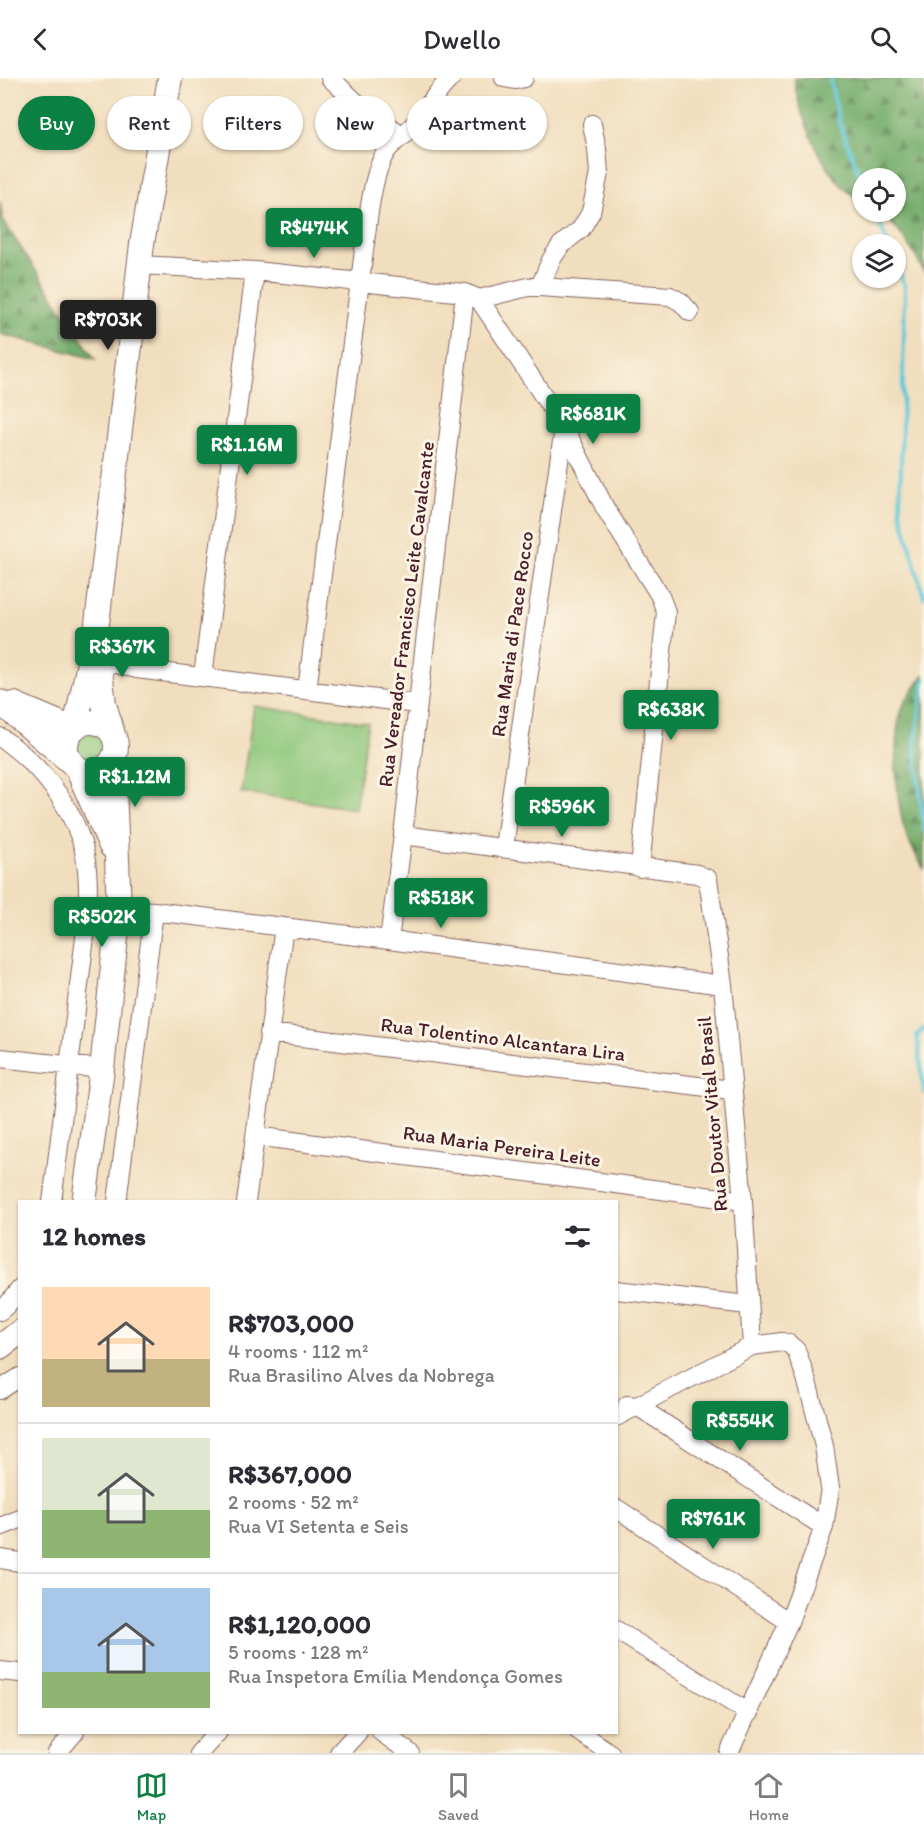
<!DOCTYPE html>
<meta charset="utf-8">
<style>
body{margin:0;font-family:Itim,sans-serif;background:#f7f7f7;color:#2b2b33;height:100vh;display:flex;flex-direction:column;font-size:22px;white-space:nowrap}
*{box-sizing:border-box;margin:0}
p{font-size:20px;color:#7c7c81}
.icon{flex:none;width:33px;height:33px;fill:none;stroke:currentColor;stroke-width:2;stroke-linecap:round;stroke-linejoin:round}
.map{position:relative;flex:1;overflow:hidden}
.sheet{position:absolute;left:18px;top:1122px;width:600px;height:534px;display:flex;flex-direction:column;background:#fff;border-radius:0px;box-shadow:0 2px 4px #0004}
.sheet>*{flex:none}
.top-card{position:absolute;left:18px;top:18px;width:600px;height:54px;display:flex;gap:12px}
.buttons{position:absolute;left:852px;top:90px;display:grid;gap:12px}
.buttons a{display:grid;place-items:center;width:54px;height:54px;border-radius:50%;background:#fff;box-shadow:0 2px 4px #0004;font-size:30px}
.price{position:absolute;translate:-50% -51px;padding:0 14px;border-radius:6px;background:#0b8043;color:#fff;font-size:20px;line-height:39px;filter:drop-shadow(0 2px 3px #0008)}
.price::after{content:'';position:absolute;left:50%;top:36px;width:18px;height:14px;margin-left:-9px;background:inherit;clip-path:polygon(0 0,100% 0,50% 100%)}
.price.current{background:#222;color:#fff}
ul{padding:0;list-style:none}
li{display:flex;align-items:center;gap:18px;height:150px;padding:0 24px}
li+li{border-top:2px solid #e1e1e2}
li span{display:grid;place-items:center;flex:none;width:168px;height:120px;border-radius:0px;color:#555}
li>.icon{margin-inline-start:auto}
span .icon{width:72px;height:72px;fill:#fffc;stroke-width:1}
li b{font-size:26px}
h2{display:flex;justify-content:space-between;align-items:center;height:72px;padding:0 24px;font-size:26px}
.tag{padding:0 21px;border-radius:27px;background:#fff;box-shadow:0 2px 4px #0004;font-size:21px;line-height:54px}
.tag.current{background:#0b8043;color:#fff}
header{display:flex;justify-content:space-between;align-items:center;height:78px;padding:0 24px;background:#fff;font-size:27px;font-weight:600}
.menu{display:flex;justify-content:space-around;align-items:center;height:84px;border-top:2px solid #e1e1e2;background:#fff;font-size:16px;color:#7c7c81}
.menu a{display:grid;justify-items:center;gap:3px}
.menu .current{color:#0b8043}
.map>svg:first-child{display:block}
.grass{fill:#8fc77b;stroke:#6c7353;stroke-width:1.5}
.forest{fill:url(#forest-firs);stroke:#5e664b;stroke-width:1.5}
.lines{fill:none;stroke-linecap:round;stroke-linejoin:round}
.stream{stroke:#5ec8d9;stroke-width:4}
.minor-casing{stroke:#84625e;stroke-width:20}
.major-casing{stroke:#84625e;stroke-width:26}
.minor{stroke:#fff;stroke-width:18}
.major{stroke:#fff;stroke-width:24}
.labels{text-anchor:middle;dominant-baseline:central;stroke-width:6;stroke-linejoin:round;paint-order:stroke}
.street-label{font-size:20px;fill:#4a1f2b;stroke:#fcf5e5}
</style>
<header><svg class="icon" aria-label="back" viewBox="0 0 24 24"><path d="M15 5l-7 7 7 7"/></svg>Dwello<svg class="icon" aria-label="search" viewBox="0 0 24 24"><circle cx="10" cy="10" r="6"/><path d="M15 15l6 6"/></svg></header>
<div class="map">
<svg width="924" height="1675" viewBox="0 0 924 1675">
<defs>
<pattern id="forest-firs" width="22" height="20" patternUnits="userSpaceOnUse" patternTransform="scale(1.5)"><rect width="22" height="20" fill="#73ac6b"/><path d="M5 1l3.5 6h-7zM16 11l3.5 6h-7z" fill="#608b58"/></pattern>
</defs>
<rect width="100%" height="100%" fill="#fcf5e5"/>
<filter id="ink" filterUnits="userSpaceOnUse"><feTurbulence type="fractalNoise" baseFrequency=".0167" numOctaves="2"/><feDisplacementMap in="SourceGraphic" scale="12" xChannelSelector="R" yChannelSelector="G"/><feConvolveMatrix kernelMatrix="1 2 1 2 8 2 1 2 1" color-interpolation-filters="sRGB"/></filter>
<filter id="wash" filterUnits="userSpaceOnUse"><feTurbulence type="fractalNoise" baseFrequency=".008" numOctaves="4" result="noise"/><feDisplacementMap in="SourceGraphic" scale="24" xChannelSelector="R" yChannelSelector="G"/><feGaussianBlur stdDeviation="1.35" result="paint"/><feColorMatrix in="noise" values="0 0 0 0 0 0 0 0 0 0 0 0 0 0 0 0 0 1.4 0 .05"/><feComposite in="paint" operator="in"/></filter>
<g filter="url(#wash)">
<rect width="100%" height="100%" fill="#f1debe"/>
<path class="grass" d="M254,628L368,645L355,731L241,714Z
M75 668a16 16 0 1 1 32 0a16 16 0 1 1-32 0Z"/>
<path class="forest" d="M794,0H924V194C911,171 900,148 877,134H896V100H862V124C856,120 849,115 844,110C820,87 797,32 794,0Z
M0,123L3,143L95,281L0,256Z
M924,597V791C918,781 911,769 907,758C895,727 891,659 903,628C908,617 917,607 924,597Z"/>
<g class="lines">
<path class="stream" d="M830,0L839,44L862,103
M875,134L888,166
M896,185L905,209L900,432L924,519
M924,602L915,666L924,753
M924,951L917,957L924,1015"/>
</g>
</g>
<g filter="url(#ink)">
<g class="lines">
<g class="minor-casing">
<path id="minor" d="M330,0L358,26L403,58
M504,0L515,2L524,0
M139,187L255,193L465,215L475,219
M540,209L551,182L561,167L581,151L591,134L599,95L597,71L592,46
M479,221L564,349L605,430L660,518L666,534L640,790
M479,221L528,209H540L670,218L681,224L690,234
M92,574L103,583L137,591L417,626
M203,598L255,193
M307,612L365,165C368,141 373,88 389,70C397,61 408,54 416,44C428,29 437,13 451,0
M0,659C36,684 67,719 81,762C89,785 88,811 88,835L52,1124
M403,757L697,796L708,801L723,907L743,1123L752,1268
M504,769L564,349
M154,833L389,862L723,907
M389,862L403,757L465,215
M269,955L731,1012
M0,980L102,991
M255,1058L743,1123
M117,1124L154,833L119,831
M246,1124L284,849
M616,1212L748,1227
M0,1233L8,1226L20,1211
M0,1312L20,1299
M627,1327L637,1328L824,1449
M616,1339L752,1268L782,1264L789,1266L796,1272L806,1300L824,1368L830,1410L824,1449L789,1544L729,1675
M616,1430L789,1544
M0,1449L20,1441
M0,1481L20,1484
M616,1552L749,1635
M0,1593L20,1595
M381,1654L410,1675
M579,1654L610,1675
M57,1675L75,1654
M199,1675L218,1654
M339,1675L358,1654"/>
</g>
<g class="major-casing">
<path id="major" d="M98,576L104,626L112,653
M0,624L72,685
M14,626L73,651
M66 669a25 25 0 1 1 50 0a25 25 0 1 1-50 0Z
M75,649L96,554L142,166L170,0
M77,690L111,768
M84,1124L102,991L119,831L113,682
M0,1269L20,1254"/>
</g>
<use href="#minor" class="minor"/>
<use href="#major" class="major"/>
</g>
</g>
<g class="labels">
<g class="street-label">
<text transform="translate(406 536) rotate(-83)">Rua Vereador Francisco Leite Cavalcante</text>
<text transform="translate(512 556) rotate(-82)">Rua Maria di Pace Rocco</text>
<text transform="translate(503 961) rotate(7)">Rua Tolentino Alcantara Lira</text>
<text transform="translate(712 1036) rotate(-95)">Rua Doutor Vital Brasil</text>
<text transform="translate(502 1068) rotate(8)">Rua Maria Pereira Leite</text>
</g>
</g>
</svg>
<div class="buttons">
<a><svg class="icon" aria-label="locate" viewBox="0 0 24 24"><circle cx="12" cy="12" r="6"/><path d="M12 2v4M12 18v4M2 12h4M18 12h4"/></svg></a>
<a><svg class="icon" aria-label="layers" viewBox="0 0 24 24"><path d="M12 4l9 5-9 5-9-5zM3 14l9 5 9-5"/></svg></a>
</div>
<b class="price" style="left:314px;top:181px">R$474K</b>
<b class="price current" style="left:108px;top:273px">R$703K</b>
<b class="price" style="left:593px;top:367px">R$681K</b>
<b class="price" style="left:247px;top:398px">R$1.16M</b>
<b class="price" style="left:122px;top:600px">R$367K</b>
<b class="price" style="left:671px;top:663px">R$638K</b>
<b class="price" style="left:135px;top:730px">R$1.12M</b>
<b class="price" style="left:562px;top:760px">R$596K</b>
<b class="price" style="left:441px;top:851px">R$518K</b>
<b class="price" style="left:102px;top:870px">R$502K</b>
<b class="price" style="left:740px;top:1374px">R$554K</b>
<b class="price" style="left:713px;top:1472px">R$761K</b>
<div class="top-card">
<a class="tag current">Buy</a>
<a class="tag">Rent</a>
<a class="tag">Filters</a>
<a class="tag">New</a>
<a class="tag">Apartment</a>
</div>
<section class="sheet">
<h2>12 homes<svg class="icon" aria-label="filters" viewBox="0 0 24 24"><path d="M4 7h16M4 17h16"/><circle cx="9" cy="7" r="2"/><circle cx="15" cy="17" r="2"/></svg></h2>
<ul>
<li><span style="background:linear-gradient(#ffd9b3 60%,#c2b280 0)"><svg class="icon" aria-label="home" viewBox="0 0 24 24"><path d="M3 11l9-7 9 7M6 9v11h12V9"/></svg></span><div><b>R$703,000</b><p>4 rooms · 112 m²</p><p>Rua Brasilino Alves da Nobrega</p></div></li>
<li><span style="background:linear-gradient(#dfe7d0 60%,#8fb573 0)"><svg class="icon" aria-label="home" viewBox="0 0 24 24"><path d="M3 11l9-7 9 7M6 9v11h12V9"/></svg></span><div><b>R$367,000</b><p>2 rooms · 52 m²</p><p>Rua VI Setenta e Seis</p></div></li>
<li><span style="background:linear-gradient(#a9c7e8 70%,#8fb573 0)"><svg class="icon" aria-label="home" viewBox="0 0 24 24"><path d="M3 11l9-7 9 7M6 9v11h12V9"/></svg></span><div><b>R$1,120,000</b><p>5 rooms · 128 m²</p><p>Rua Inspetora Emília Mendonça Gomes</p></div></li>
</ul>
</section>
</div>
<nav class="menu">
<a class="current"><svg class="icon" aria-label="map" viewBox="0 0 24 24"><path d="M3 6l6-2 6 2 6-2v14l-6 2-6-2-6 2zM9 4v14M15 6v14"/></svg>Map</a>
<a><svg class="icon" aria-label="saved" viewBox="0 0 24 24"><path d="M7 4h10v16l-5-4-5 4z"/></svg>Saved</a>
<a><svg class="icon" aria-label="home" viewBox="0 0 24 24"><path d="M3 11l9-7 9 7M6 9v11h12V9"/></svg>Home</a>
</nav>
